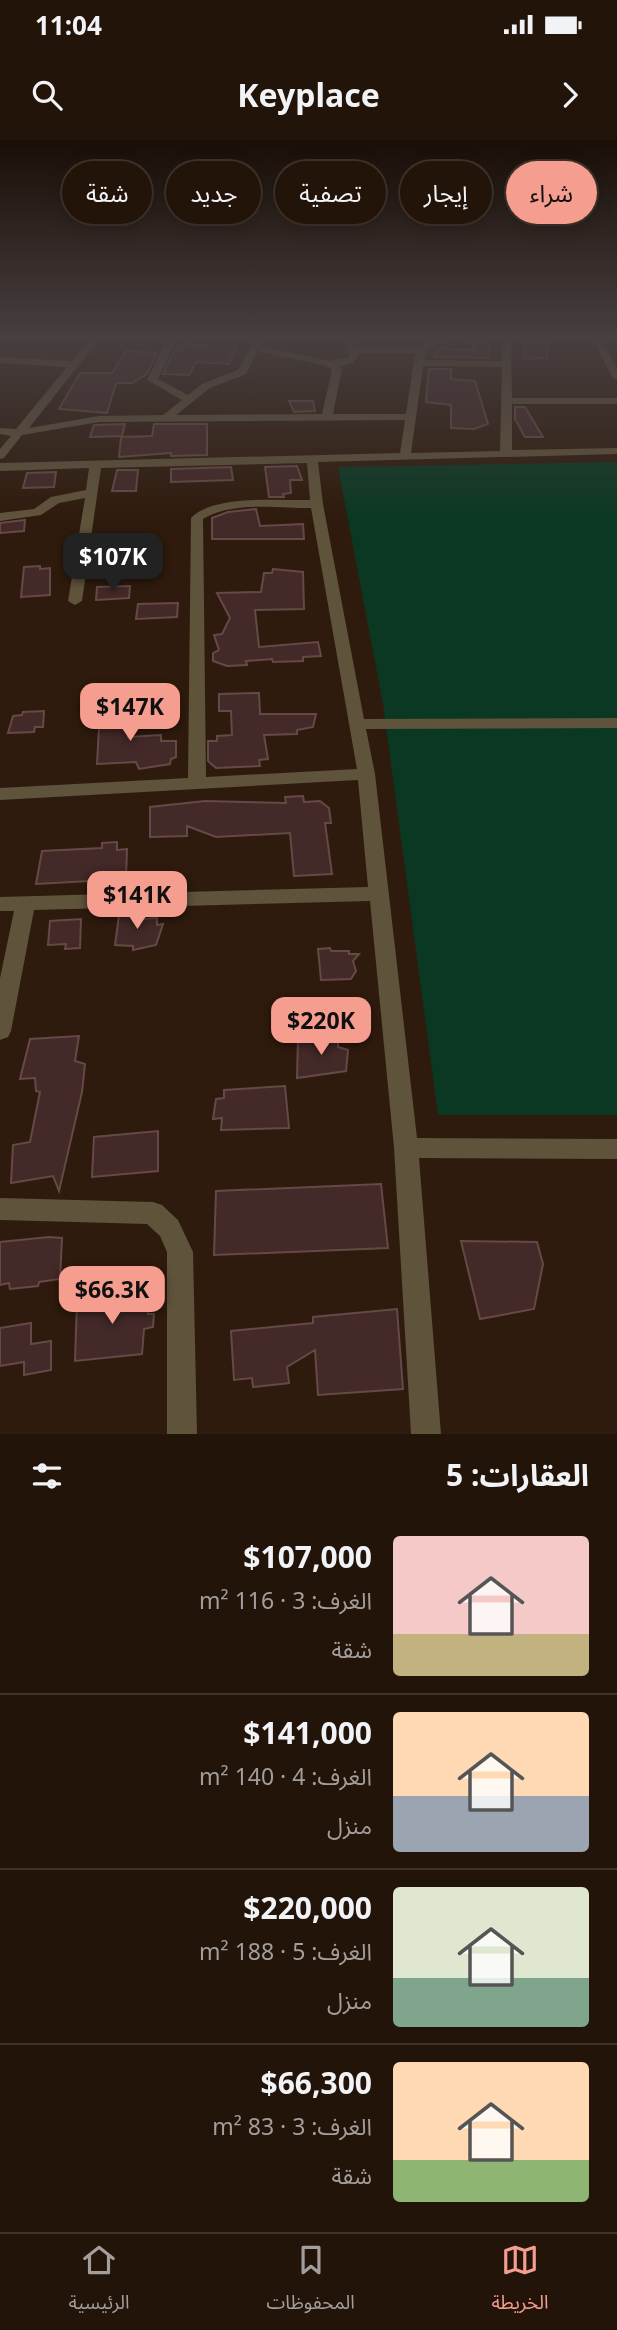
<!DOCTYPE html>
<html lang="ar">
<meta charset="utf-8">
<style>
body{margin:0;font-family:"Noto Sans","Noto Sans Arabic",sans-serif;background:#2f2118;color:#f1f3f6;direction:rtl;height:100vh;display:flex;flex-direction:column;font-size:26px;white-space:nowrap}
*{box-sizing:border-box;margin:0}
p{font-size:23px;color:#a39e9c}
.icon{flex:none;width:38px;height:38px;fill:none;stroke:currentColor;stroke-width:2;stroke-linecap:round;stroke-linejoin:round}
.map{position:relative;height:1294px;overflow:hidden;direction:ltr}
.side{display:flex;flex-direction:column;background:#23140a;flex:1}
.side>*{flex:none}
.hud{position:absolute;left:21px;top:21px;width:576px;height:63px;direction:rtl;display:flex;gap:14px}
.price{position:absolute;translate:-50% -60px;padding:0 16px;border-radius:14px;background:#f59d8e;color:#111;font-size:23px;line-height:46px;filter:drop-shadow(0 2px 4px #0008)}
.price::after{content:'';position:absolute;left:50%;top:42px;width:21px;height:16px;margin-left:-10px;background:inherit;clip-path:polygon(0 0,100% 0,50% 100%)}
.price.on{background:#222;color:#fff}
ul{padding:0;list-style:none}
li{display:flex;align-items:center;gap:21px;height:175px;padding:0 28px}
li+li{border-top:2px solid #40332b}
li span{display:grid;place-items:center;flex:none;width:196px;height:140px;border-radius:7px;color:#555}
li>.icon{margin-inline-start:auto}
span .icon{width:84px;height:84px;fill:#fffc;stroke-width:1}
li b{font-size:30px}
h2{display:flex;justify-content:space-between;align-items:center;height:84px;padding:0 28px;font-size:30px}
.chip{padding:0 24px;border-radius:32px;background:#23140a;box-shadow:0 4px 18px #0003,0 0 0 2px #40332b;font-size:24px;line-height:63px}
.chip.on{background:#f59d8e;color:#111}
.status{display:flex;justify-content:space-between;align-items:center;height:49px;padding:0 35px;background:#23140a;direction:ltr}
.status svg{height:19px;fill:currentColor}
header{display:flex;justify-content:space-between;align-items:center;height:91px;padding:0 28px;background:#23140a;font-size:32px;font-weight:700}
.tabs{display:flex;justify-content:space-around;align-items:center;height:98px;border-top:2px solid #40332b;background:#23140a;font-size:19px;color:#a39e9c}
.tabs a{display:grid;justify-items:center;gap:4px}
.tabs .on{color:#f59d8e}
.map>svg:first-child{display:block}
.green{fill:#0b3823}
.building{fill:#432927;stroke:#654946;stroke-width:2}
.lines{fill:none;stroke-linecap:round;stroke-linejoin:round}
.minor{fill:#5f533b;fill-rule:evenodd}
</style>
<div class="status"><b>11:04</b><svg viewBox="0 0 49 12"><path d="M0 12V9h3v3zM5 12V6h3v6zM10 12V3h3v9zM15 12V0h3v12zM26 1h20v11H26zM47 4h2v5h-2z"/></svg></div>
<header><svg class="icon" aria-label="forward" viewBox="0 0 24 24"><path d="M9 5l7 7-7 7"/></svg>Keyplace<svg class="icon" aria-label="search" viewBox="0 0 24 24"><circle cx="10" cy="10" r="6"/><path d="M15 15l6 6"/></svg></header>
<div class="map">
<svg width="617" height="1294" viewBox="0 0 617 1294">
<rect width="100%" height="100%" fill="#2f1b0d"/>
<path class="green" d="M617,322V975H438L383,564L338,327Z"/>
<path class="building" d="M468,197H487L489,218L434,217L438,208L475,210Z
M526,197H540L541,203H548L547,218L524,219Z
M182,204L207,206L237,207L229,224L196,222L189,235L163,234L172,214Z
M126,211L157,213L147,234L132,243H116L107,273L59,269L80,233H112Z
M429,229H451V239L475,241L488,284L474,289L451,288V265L426,262Z
M289,261H313L315,271L294,272Z
M515,267H525L543,297H525L515,279Z
M125,284L122,296L90,297L94,285Z
M154,284H207V315L171,316V313L119,317L121,297L152,296Z
M297,326L302,340H290L291,353L283,354L284,357H269L265,327Z
M231,327L233,340L171,342V329Z
M117,330H138L136,351H112Z
M56,332L54,347L23,348L27,333Z
M256,369L260,386L303,384L304,399H212V378L228,372Z
M25,380L24,391L0,393V383Z
M40,426V429L50,428V455L21,457L24,427Z
M273,429L303,432L304,469L255,470L259,507L318,502L321,516L303,517V521L273,522L272,519L246,521L247,525L227,526L213,521V513L219,510L214,495L222,494L230,478L217,453L261,452L264,433H272Z
M130,446L129,458L96,460L97,447Z
M178,463L177,477L136,479L138,464Z
M259,553L260,574H316L313,587L297,590V594L264,595L268,619L259,620L260,626L216,628L208,621V601H217V596L232,595L231,571H219V554Z
M128,567V597L161,595V601H176V617L171,619L170,624L139,629L136,622L97,624L100,570Z
M44,571L43,587H35L34,592L8,593L13,576L22,575L23,572Z
M303,656L304,662L320,661L329,668L331,683H325L332,734L294,736L290,693L216,697L187,686V696L150,697V667L205,661L286,663L285,657Z
M117,702V710L127,709L126,739L36,744L42,711L102,708V703Z
M145,773V779L157,778V785L163,784L156,805L133,810V806L115,805L119,775Z
M81,779L80,808L65,809L66,804L48,805L50,781Z
M330,808L331,811H349V814H359L353,821L356,831L351,839L321,840L318,809Z
M338,895V907L348,910L346,931L297,938L298,899Z
M79,896L75,921L85,924L82,952L59,1051L53,1036L11,1043L13,1005L30,1002L40,952L36,951L35,938L20,939L30,899Z
M285,946L289,988L221,990L222,978L213,979L216,959L224,958V950Z
M158,991V1031L92,1037L94,997Z
M381,1044L388,1108L214,1115L216,1051Z
M49,1097L62,1098L60,1139L39,1142L38,1146L10,1149L9,1143L0,1145V1102Z
M461,1101L537,1102L543,1124L534,1169L480,1179Z
M149,1151L148,1174H154L153,1187L144,1189L142,1214L75,1221L77,1160Z
M397,1169L403,1249L318,1255L315,1210L287,1227L289,1243L253,1247L252,1238L234,1240L231,1191L313,1183V1177Z
M31,1183V1204L51,1201V1230L24,1235V1222L0,1226V1188Z"/>
<g class="lines">
<path class="minor" d="M91,197H101L29,288L99,276L163,275L182,260L147,240L166,202L134,200L130,197H177L158,239L188,255L202,244L238,230L256,197H265L260,206L330,221L349,217L350,212L342,197H350L357,207H416L439,197H448L444,203L426,209L424,220L502,221V197H511L512,258H617V264H512V310L617,308V314L318,322L323,364L364,579L617,578V588L366,589L375,634L417,998L617,999V1019L419,1018L441,1294H411L394,1008L370,761L34,770L11,891L8,897L0,900V838L14,771H0V757L368,747L358,640L0,660V648L188,638L191,378C214,354 279,361 310,360L307,323L101,328L82,461L75,465L68,461L85,358L59,363L41,375L0,381V373L34,369L51,357L86,350L89,328L0,331V323L400,313L405,280L99,282L22,295L4,318L0,319V309L11,296L0,294V288L16,289L67,227L0,223V217L72,221ZM257,211L327,226L332,230L322,274L176,275L210,248L246,234ZM360,213H415L406,274H333L342,229L339,226L353,223ZM423,226L502,227L500,311L411,313ZM311,368L357,629L206,637L203,379C232,361 279,368 311,368Z
M592,197H601L617,228V240L612,237Z
M0,1058L153,1062L162,1065L178,1080L193,1112L197,1294H167V1112L160,1096L147,1084L0,1080Z"/>
</g>
<linearGradient id="sky" x2="0" y2="1"><stop stop-color="#1a0f07"/><stop offset="0.52" stop-color="#473f40"/><stop offset="1" stop-color="#473f40" stop-opacity="0"/></linearGradient>
<rect width="617" height="378" fill="url(#sky)"/>
</svg>
<b class="price on" style="left:113px;top:453px">$107K</b>
<b class="price" style="left:130px;top:603px">$147K</b>
<b class="price" style="left:137px;top:791px">$141K</b>
<b class="price" style="left:321px;top:917px">$220K</b>
<b class="price" style="left:112px;top:1186px">$66.3K</b>
<div class="hud">
<a class="chip on">شراء</a>
<a class="chip">إيجار</a>
<a class="chip">تصفية</a>
<a class="chip">جديد</a>
<a class="chip">شقة</a>
</div>
</div>
<section class="side">
<h2>العقارات: 5<svg class="icon" aria-label="filters" viewBox="0 0 24 24"><path d="M4 7h16M4 17h16"/><circle cx="9" cy="7" r="2"/><circle cx="15" cy="17" r="2"/></svg></h2>
<ul>
<li><span style="background:linear-gradient(#f6c9c9 70%,#c2b280 0)"><svg class="icon" aria-label="home" viewBox="0 0 24 24"><path d="M3 11l9-7 9 7M6 9v11h12V9"/></svg></span><div><b>$107,000</b><p>الغرف: 3 · 116 m²</p><p>شقة</p></div></li>
<li><span style="background:linear-gradient(#ffd9b3 60%,#9aa5b1 0)"><svg class="icon" aria-label="home" viewBox="0 0 24 24"><path d="M3 11l9-7 9 7M6 9v11h12V9"/></svg></span><div><b>$141,000</b><p>الغرف: 4 · 140 m²</p><p>منزل</p></div></li>
<li><span style="background:linear-gradient(#dfe7d0 65%,#7fa58c 0)"><svg class="icon" aria-label="home" viewBox="0 0 24 24"><path d="M3 11l9-7 9 7M6 9v11h12V9"/></svg></span><div><b>$220,000</b><p>الغرف: 5 · 188 m²</p><p>منزل</p></div></li>
<li><span style="background:linear-gradient(#ffd9b3 70%,#8fb573 0)"><svg class="icon" aria-label="home" viewBox="0 0 24 24"><path d="M3 11l9-7 9 7M6 9v11h12V9"/></svg></span><div><b>$66,300</b><p>الغرف: 3 · 83 m²</p><p>شقة</p></div></li>
</ul>
</section>
<nav class="tabs">
<a class="on"><svg class="icon" aria-label="map" viewBox="0 0 24 24"><path d="M3 6l6-2 6 2 6-2v14l-6 2-6-2-6 2zM9 4v14M15 6v14"/></svg>الخريطة</a>
<a><svg class="icon" aria-label="saved" viewBox="0 0 24 24"><path d="M7 4h10v16l-5-4-5 4z"/></svg>المحفوظات</a>
<a><svg class="icon" aria-label="home" viewBox="0 0 24 24"><path d="M3 11l9-7 9 7M6 9v11h12V9"/></svg>الرئيسية</a>
</nav>
